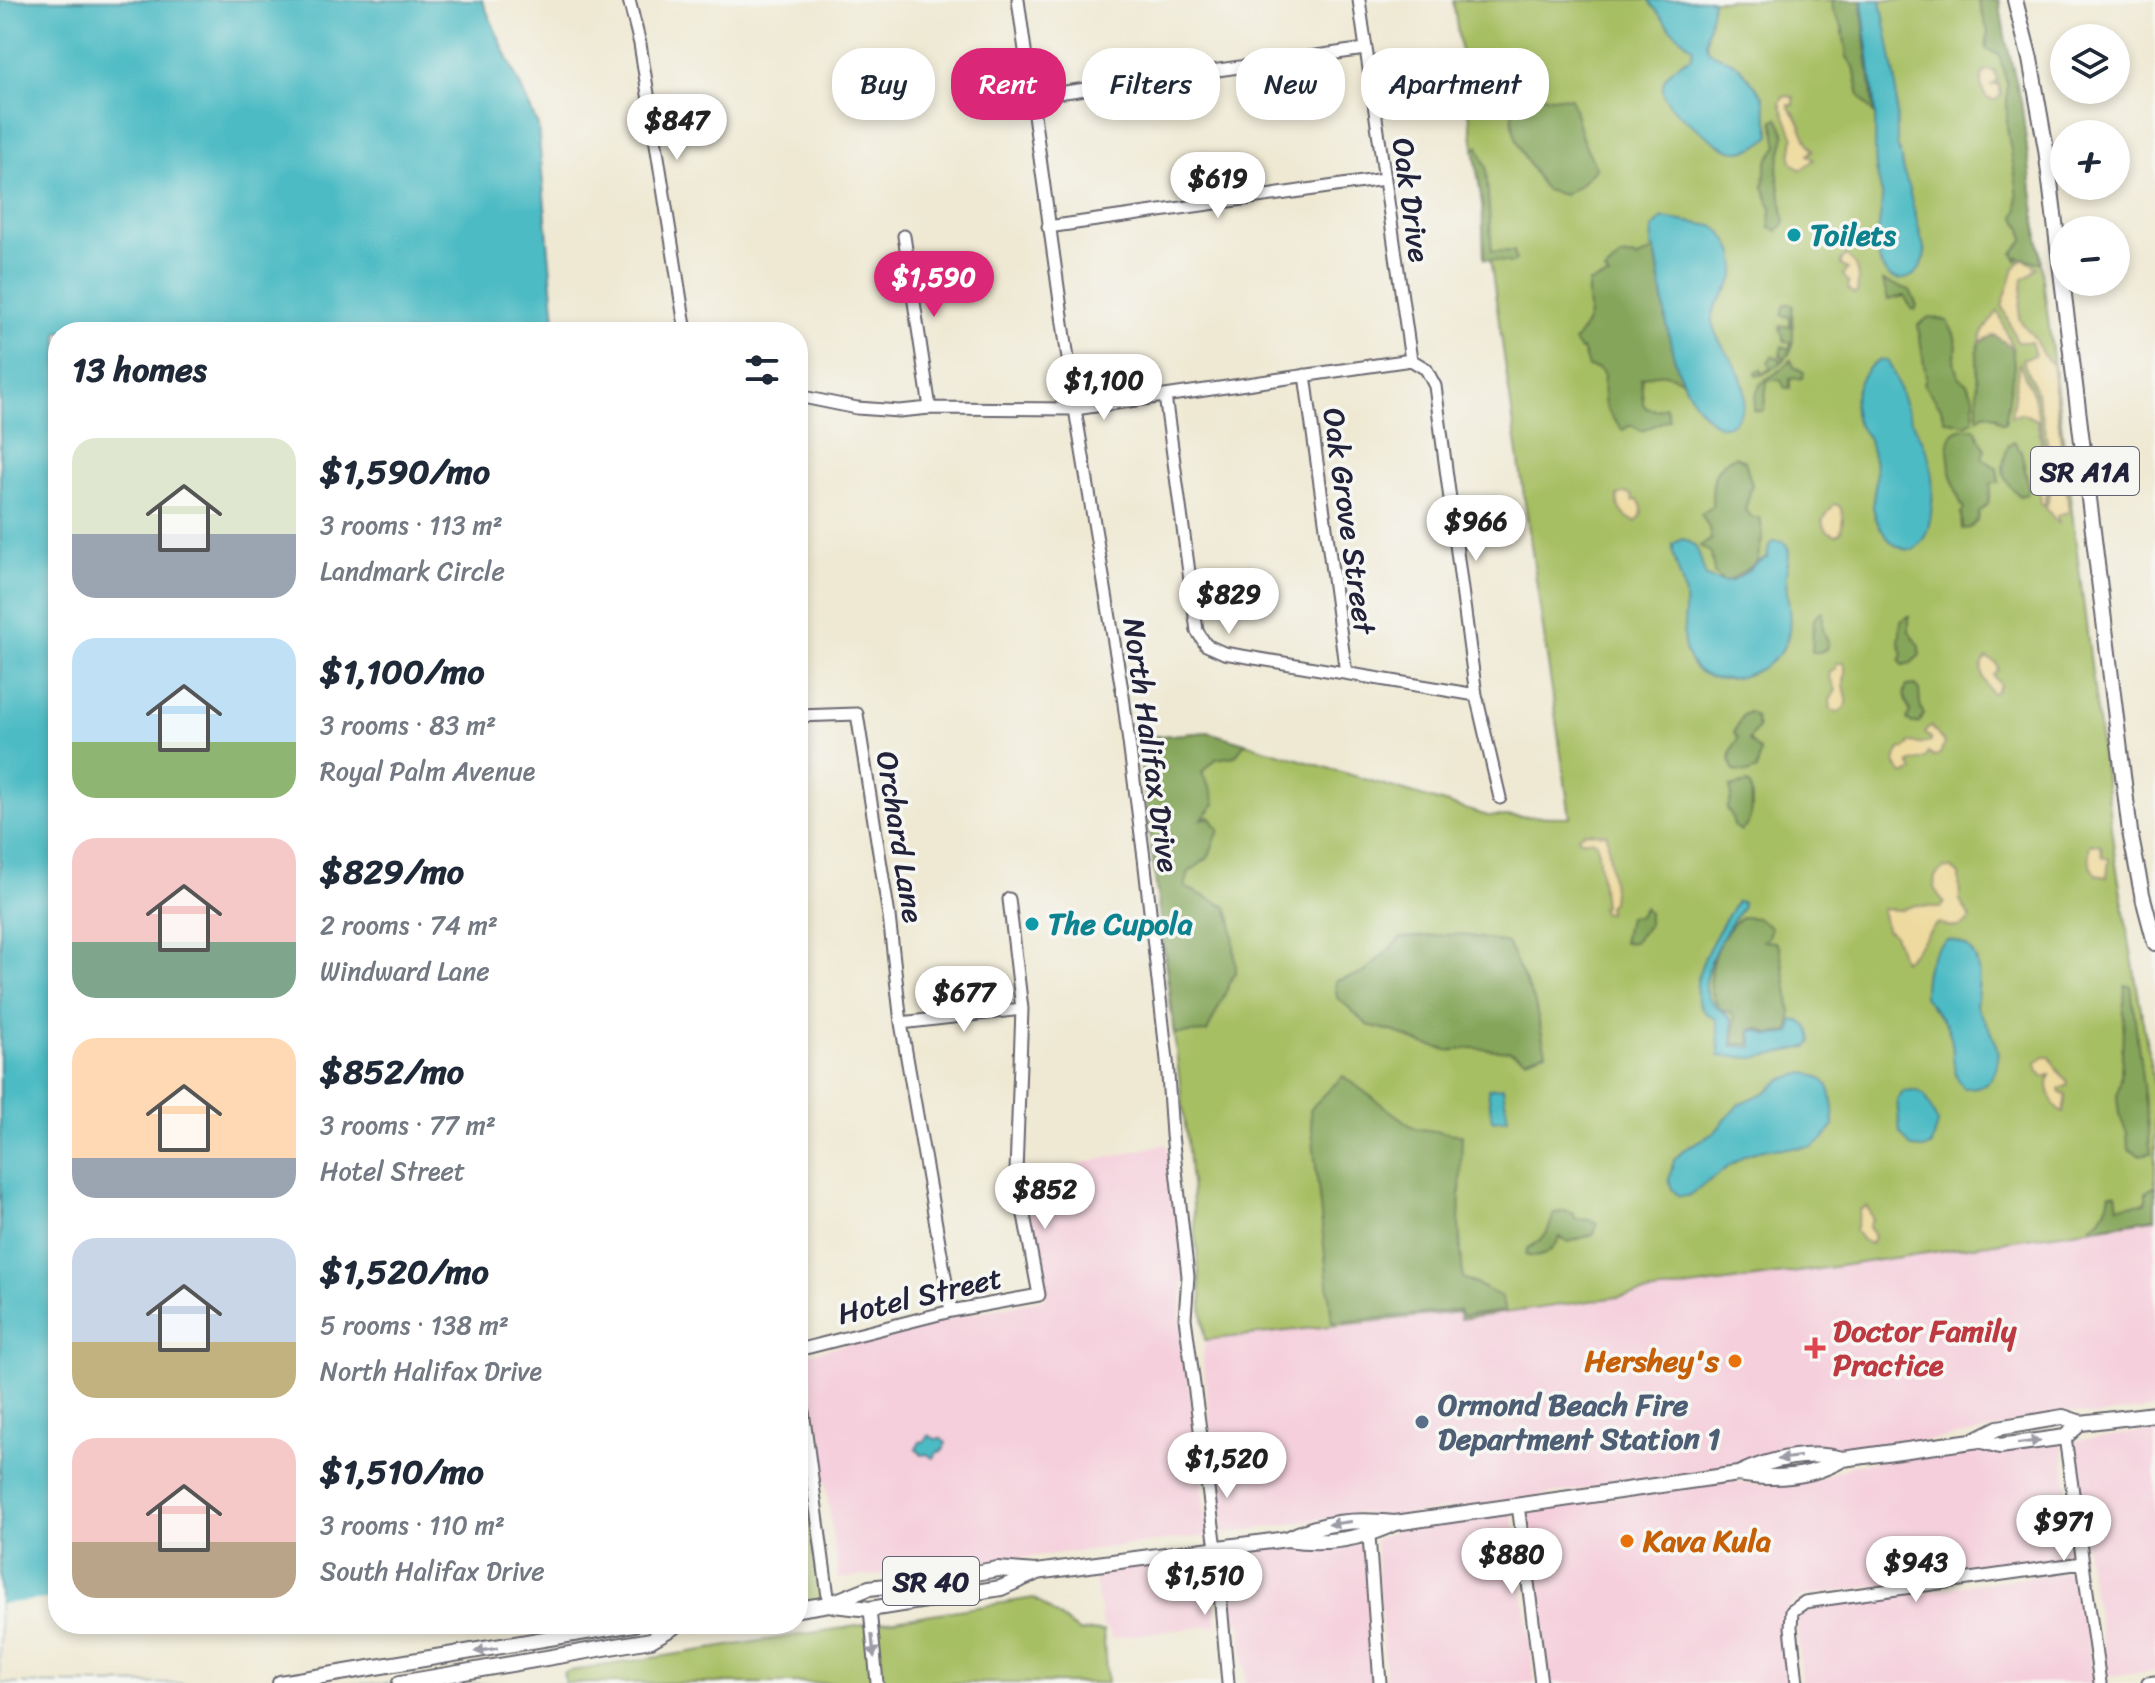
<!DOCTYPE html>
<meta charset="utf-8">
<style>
body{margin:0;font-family:Sriracha,sans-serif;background:#f6f6f7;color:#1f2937;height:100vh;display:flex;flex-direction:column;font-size:30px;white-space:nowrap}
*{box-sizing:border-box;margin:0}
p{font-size:26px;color:#747a83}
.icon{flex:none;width:44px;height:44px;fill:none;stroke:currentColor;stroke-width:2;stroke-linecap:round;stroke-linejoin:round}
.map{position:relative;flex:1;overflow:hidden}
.side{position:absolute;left:48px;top:322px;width:760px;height:1312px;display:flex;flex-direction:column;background:#fff;border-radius:32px;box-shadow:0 4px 12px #0003}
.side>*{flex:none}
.banner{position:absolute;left:832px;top:48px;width:760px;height:72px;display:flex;gap:16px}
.tools{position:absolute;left:2050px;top:24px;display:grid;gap:16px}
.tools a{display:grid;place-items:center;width:80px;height:80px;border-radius:50%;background:#fff;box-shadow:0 4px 12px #0003;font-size:40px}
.price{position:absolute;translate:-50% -68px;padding:0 18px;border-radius:28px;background:#fff;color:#222;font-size:26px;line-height:52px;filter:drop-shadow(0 2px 4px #0008)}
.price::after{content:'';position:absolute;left:50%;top:48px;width:24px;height:18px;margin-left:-12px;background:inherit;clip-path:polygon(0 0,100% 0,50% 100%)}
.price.selected{background:#db2777;color:#fff}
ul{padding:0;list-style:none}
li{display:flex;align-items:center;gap:24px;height:200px;padding:0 24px}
li span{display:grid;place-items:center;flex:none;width:224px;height:160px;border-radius:24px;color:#555}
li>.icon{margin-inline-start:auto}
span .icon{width:96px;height:96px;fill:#fffc;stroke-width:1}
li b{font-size:34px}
h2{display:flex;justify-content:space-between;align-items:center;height:96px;padding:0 24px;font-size:34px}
.tag{padding:0 28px;border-radius:32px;background:#fff;box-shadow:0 4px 12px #0003;font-size:28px;line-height:72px}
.tag.selected{background:#db2777;color:#fff}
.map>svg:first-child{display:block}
.built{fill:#f5cfdc}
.green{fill:#a7bf64;stroke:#647050;stroke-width:2}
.forest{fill:#85a65a;stroke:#54644a;stroke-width:2}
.sand{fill:#eeda9e;stroke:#887e6c;stroke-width:2}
.water{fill:#4dbbc4;stroke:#386e80;stroke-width:2}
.pier{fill:#efe9d3}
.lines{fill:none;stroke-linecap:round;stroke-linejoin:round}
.minor-casing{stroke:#6a6870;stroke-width:15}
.major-casing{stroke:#6a6870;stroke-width:18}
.minor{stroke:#fff;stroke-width:11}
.major{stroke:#fff;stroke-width:14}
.oneway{fill:#9c9ca7}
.culture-dot{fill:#0f9aa8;stroke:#f6f6f2;stroke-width:3}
.health-dot{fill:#e0444e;stroke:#f6f6f2;stroke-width:3}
.food-dot{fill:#e8710a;stroke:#f6f6f2;stroke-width:3}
.service-dot{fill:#5c6f8a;stroke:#f6f6f2;stroke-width:3}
.labels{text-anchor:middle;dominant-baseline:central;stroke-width:7;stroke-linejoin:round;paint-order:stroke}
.shield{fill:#f6f6f2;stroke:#626272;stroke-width:2}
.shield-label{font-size:28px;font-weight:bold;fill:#22223b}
.street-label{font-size:30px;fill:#22223b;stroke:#f6f6f2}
.culture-label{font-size:30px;font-weight:bold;fill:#0d838f;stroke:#f6f6f2;text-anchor:start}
.health-label{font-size:30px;font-weight:bold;fill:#be3a42;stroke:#f6f6f2;text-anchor:start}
.food-label{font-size:30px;font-weight:bold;fill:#c56008;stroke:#f6f6f2;text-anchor:end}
.service-label{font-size:30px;font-weight:bold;fill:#4e5e75;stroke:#f6f6f2;text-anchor:start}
</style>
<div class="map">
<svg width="2155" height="1683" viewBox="0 0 2155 1683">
<rect width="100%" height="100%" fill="#f6f6f2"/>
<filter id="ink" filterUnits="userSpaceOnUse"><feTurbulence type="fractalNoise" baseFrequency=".0125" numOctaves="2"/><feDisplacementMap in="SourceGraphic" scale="16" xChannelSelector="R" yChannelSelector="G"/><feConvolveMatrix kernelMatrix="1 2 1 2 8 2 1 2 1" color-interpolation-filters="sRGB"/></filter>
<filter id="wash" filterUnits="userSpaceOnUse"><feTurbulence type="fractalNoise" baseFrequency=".006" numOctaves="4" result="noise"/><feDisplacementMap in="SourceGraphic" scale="32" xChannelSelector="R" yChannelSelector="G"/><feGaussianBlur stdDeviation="1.8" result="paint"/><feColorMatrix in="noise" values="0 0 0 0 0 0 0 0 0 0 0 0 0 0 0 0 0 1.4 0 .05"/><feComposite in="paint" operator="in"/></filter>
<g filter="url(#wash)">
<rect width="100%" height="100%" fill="#efe9d3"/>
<path class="built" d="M1167,1144L1183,1276L1180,1319L1208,1536L839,1579L807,1354L947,1319L1044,1299L1023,1177Z
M2155,1218V1408L2093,1416L2064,1411L1972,1434L1852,1452L1821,1447L1764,1455L1733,1468L1399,1516L1362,1513L1223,1534L1203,1360L1205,1340L1459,1312L1461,1319L1806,1271Z
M2155,1430V1670L2109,1676L2087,1561L2073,1441Z
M2062,1444L2075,1557L1804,1596L1789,1606L1786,1611L1785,1628L1791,1683H1547L1525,1511L1733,1481L1768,1485L1820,1479L1852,1465L1975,1447Z
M1513,1513L1535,1683H1386L1375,1540L1400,1529Z
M1364,1543L1374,1683H1246L1241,1622L1229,1624L1222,1553L1287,1546L1316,1550Z
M1210,1555L1217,1625L1111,1638L1110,1632L1102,1625L1094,1571Z
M2077,1570L2094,1683H1802L1797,1627L1798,1615L1806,1608Z"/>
<path class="green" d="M1453,0H1998L2004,35L2021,101L2115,858L2155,1092V1219L1806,1271L1460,1319L1459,1312L1205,1340L1188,1150L1138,738L1208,732L1488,816L1570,817Z
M798,1374L829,1604L798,1609Z
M1034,1598L1079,1632L1103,1631L1107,1683H565L563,1672Z"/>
<path class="forest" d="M1832,0H1861L1874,115L1860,96L1854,68L1847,57L1842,26L1833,11Z
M1978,0H1999L2006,41L2021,101L2041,263L2018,257L2017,260L2013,253L2024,240L2022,228L2015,217L2018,210L2017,187L2007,128V84L1999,55L1986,49L1988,32Z
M1536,96L1571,98L1582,138L1596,168L1580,185L1564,195L1545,190C1527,161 1508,138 1513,103Z
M1778,118L1785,135L1777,170L1785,222L1778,231L1770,228L1771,207L1763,187L1767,161L1778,146L1773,120Z
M1478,146L1486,167L1492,251H1514L1516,260L1511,263L1484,259L1482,204L1474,149Z
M1655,250L1666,319L1682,380C1665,372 1659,372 1641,378L1643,403L1646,408L1656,410L1666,407L1669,419L1642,431L1631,425L1623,430C1604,411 1602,402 1604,375L1599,369L1588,367L1582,349L1580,350L1574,342C1580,332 1590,323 1589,310C1589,298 1586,298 1589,283L1609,277L1605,272L1621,257L1633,256L1636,259Z
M1883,281L1910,290L1917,306L1915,310L1911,309L1905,296L1888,300Z
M1785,304H1793C1789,333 1803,350 1774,368C1768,372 1763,375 1756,376V371L1761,370L1763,374L1772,368L1768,362L1772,356L1780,358L1781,362L1785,358L1780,355L1782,346L1791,349L1790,342H1785L1780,329L1781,326H1790V317L1782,315Z
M1929,317L1947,321L1954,333L1957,347L1954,362L1959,377L1967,383L1974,397V420L1966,425L1945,420L1941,408L1924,385L1926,377L1918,325Z
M1993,335L2012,347L2014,366L2005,423H2002L1995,416L1985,413L1978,418L1977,351L1980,342Z
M1791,360L1794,367L1804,372L1802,378L1790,379V388H1785L1780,379L1767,381L1764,409L1760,412L1754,410C1756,371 1771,384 1791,360Z
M1975,428L1985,449L1982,458L1997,468L1999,483H1991L1988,504L1979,513L1978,520L1970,528L1962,529L1961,513L1964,509C1956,496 1942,450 1952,435C1957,427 1967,428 1975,428Z
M2014,441L2021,451L2029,489L2027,494L2020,496C1999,478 2001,470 2008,445Z
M1735,456L1745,461L1752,485L1745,510L1752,518H1760L1763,534L1757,562L1725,584L1714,573L1711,553L1700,546L1711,540L1709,528L1701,514L1712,507C1712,482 1711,467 1735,456Z
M1823,611V628L1828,643L1826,649L1820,652H1812L1813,622L1817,614Z
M1909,616V631L1920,646V655L1911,663L1903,665L1900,661L1903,654L1899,643L1901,621Z
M1915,685L1919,690L1920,704L1924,715L1919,723L1912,724L1907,719L1910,712C1907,702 1901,696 1907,686Z
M1749,712L1755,716L1758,728L1749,740L1760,752L1757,770L1749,773L1734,771C1727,759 1731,750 1738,738L1734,732L1743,715Z
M1208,732L1245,743L1235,756L1216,759L1202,773L1212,792L1215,804L1202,819L1210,817L1219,830L1208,858L1189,872L1185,887L1227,907L1232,923L1236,970L1207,1032L1175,1034L1138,738Z
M1747,783L1751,787C1752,803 1755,821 1741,831L1734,826L1732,816L1727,809L1731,799L1730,787Z
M1644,907L1648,913V926L1634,942L1623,943L1628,917L1639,916Z
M1741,917L1758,918L1771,927L1768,937L1763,941L1775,942L1780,949L1791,1011L1790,1032L1770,1034L1758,1028L1750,1030L1751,1044H1734L1735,1017L1731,1012L1721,1010C1698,981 1715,939 1741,917Z
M1458,934L1507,943L1534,1000L1546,1052L1526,1059L1510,1051L1473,1048L1451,1051L1422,1044L1395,1032L1368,1025L1337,997L1335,981L1364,973L1401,938Z
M2125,985L2131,986L2151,1153L2139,1155L2128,1149L2127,1133L2119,1114L2117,1096L2121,1079Z
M1343,1076L1414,1128L1462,1135L1459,1225L1463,1278L1500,1296L1505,1311L1462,1316L1459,1310L1332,1323L1310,1109Z
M2155,1185V1218L2092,1228L2091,1225C2104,1219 2108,1205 2110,1193H2116L2118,1206L2146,1203V1192Z
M1566,1211L1574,1214L1575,1219L1592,1220L1597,1225L1594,1234L1569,1242L1560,1237C1554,1250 1541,1261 1526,1255L1527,1249C1547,1237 1547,1236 1554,1213Z"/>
<path class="sand" d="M1986,71H1994L1998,81L1992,85H1999L2001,95L1996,100L1988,99C1981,91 1978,79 1986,71Z
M1783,96L1794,97V105H1789V108C1800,116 1803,138 1813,150L1808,155L1814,160L1801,170L1793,163L1791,158L1794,138L1780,103Z
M1846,256C1859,264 1859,279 1857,293L1854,294L1848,288L1849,283L1843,275L1848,269L1841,265V261Z
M2022,258L2037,267L2029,276L2023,278L2019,319L2033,336L2043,355L2052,364L2069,512L2057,515L2059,525L2046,508L2055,477L2037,394L2022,359L2035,355L2031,342H2017L2002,306L2014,269Z
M1998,311L2012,347L1994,335L1980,342L1982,333Z
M2019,363L2034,396L2051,478L2044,506L2041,504L2040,492L2045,489L2049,481L2037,420L2022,413L2011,417Z
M1626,493L1632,495L1633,501L1638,500C1644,507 1643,516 1636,522C1625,518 1616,508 1618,496Z
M1834,504L1840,506L1843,517L1841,532L1836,535L1827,531L1822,521Z
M1987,658L1996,663L1998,669L1993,675L2000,685L1996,692L1992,693C1984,683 1976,669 1987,658Z
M1836,663H1844C1847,672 1844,675 1844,684C1845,698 1854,703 1837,713L1831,710L1830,700L1836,690L1829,677L1830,672L1836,669Z
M1931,726L1944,743L1940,754L1934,757L1928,753L1926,758L1909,763L1913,771L1904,775C1894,766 1893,761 1900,749L1906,748L1910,742L1920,744L1931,742V739L1925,733Z
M1584,832L1607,834L1613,890L1612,902L1608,906L1609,913H1604L1601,907L1604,906L1597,843L1592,840H1580L1578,836Z
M2091,843L2101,845L2102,856L2109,859L2107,877L2096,875C2090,864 2086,853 2091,843Z
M1944,868L1952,869L1959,875L1960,901L1971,918C1962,930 1952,929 1939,923C1926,930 1919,951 1903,961L1894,934L1886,930L1882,909L1900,910L1916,905L1940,908L1944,903L1934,888L1935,876Z
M2044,1057H2050L2057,1070L2068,1082L2067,1086L2059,1089L2060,1093L2066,1095L2063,1112C2051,1107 2045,1086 2050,1075L2043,1077L2038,1071L2036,1063Z
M1867,1206L1872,1218L1869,1227L1874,1237L1871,1244L1862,1240L1855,1231L1860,1210Z"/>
<path class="water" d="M0,0H482L538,126L556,332H58V1624L553,1639L565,1683H0Z
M1648,0H1713L1706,43L1709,51L1738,65L1763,96L1771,136C1760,144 1751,152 1737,151C1723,150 1710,138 1699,130C1666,107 1641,82 1691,57L1693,48L1670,28Z
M1862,0H1881L1896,83L1897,144L1925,252C1923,284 1886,290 1879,259C1874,240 1882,217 1882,197C1881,187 1877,177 1876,167C1874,151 1876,134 1875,117C1873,78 1866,39 1862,0Z
M1663,218L1713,226C1722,231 1728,240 1732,249C1748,287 1708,299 1712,322C1717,347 1743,367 1745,394C1745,402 1742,411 1738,417C1718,445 1691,398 1683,382C1665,343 1664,292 1655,250L1651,246L1652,229Z
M1882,360L1888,361C1895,374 1899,387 1903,401C1910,421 1923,438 1929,458C1935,480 1936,541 1911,550C1891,550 1876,526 1873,507C1872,494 1878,481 1876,469C1875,463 1870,444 1868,439C1865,432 1857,427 1855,418C1850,398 1861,367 1882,360Z
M1682,539C1702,544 1699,560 1706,577C1742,591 1738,571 1767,557L1769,546L1774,541L1784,542C1794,552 1786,564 1786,577C1786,599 1795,623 1785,644C1771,676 1707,696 1689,659C1678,638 1687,620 1685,598C1684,582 1675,567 1673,551V544Z
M1737,901L1742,902L1743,906C1729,927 1697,970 1708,996C1713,1009 1731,1014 1732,1021C1734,1028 1732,1039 1732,1046L1753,1047L1751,1031L1758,1030L1770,1036L1791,1033L1793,1020C1807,1021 1811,1029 1812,1042L1807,1047L1755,1058L1719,1056C1719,1048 1718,1024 1716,1019C1669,999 1720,929 1737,901Z
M1947,940C1983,943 1981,977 1976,1005C1980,1015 1988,1023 1992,1033C2004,1060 1997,1090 1964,1088C1947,1071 1958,1047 1947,1027C1942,1017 1931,1006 1924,997C1924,972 1926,955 1947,940Z
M1805,1073C1835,1077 1832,1099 1834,1126L1823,1139L1812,1147L1764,1149L1745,1155L1688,1196H1679L1672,1189L1669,1180L1674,1160L1683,1150L1714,1133L1739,1104L1766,1092L1782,1079Z
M1503,1087L1508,1118L1492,1120L1488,1089Z
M1916,1090L1924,1095L1938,1123L1932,1145L1924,1149L1912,1148L1900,1133L1897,1100L1904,1091Z
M929,1435L935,1439L941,1438L946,1443L943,1451L937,1452L933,1458L927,1454L922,1455L916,1449L920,1442L925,1441Z"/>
<path class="pier" d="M58,1598V1624H552L555,1625L567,1671L562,1672L565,1683H0V1604Z"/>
</g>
<g filter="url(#ink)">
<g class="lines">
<g class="minor-casing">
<path id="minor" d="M629,0L640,44L686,332
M1018,0L1075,409L1123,696L1144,858L1167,1060L1172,1135L1188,1276L1185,1318L1216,1548L1228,1683
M1359,0L1411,360
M1030,97L1365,49
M1048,227L1384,179
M904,236L930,408
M1411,360L1426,369L1435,386L1476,695L1500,798
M1305,375L1346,673
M798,396L857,408L899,411L930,408L1075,409L1411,360
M1165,396L1197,631L1206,645L1224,653L1476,695
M798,716L857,714L889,916L901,1023L951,1311
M901,1023L1022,1009
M798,1350L951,1311L1039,1295L1016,1172L1022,1009L1009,899
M798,1374L829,1604
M2065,1437L2100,1683
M1518,1505L1541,1683
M1369,1536L1380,1683
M870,1609L877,1683
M1797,1683L1791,1627L1792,1611L1805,1602L2082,1563
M2148,1683L2155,1682"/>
</g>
<g class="major-casing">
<path id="major" d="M2015,0L2030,59L2046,149L2130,832L2142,894L2155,943
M1974,1440L1998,1428L2063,1417L2081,1423L2155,1414
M1738,1474C1771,1459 1807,1450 1843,1459L1979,1440L2000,1446L2065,1437L2081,1423
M1287,1539C1324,1521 1355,1519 1395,1523L1738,1474C1774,1480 1811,1478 1843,1459
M833,1605L870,1609L1001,1588L1035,1573
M798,1609L829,1604L869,1588L932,1581L997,1569L1036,1572L1287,1539C1325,1545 1360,1540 1395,1523
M280,1683L634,1624
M400,1683L651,1640L677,1625"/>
</g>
<use href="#minor" class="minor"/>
<use href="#major" class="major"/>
</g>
<defs><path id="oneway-solid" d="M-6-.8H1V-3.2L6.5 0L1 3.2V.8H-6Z" transform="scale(2)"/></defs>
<g class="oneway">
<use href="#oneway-solid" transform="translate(2029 1442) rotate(-8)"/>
<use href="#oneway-solid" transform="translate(1789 1458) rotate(172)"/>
<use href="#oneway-solid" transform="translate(1340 1523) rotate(172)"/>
<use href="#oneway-solid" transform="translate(873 1646) rotate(84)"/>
<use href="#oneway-solid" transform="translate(486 1650) rotate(171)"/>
</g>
</g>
<g class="culture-dot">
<circle cx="1794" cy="235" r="8"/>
<circle cx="1032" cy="924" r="8"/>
</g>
<path class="health-dot" d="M1811 1336h8v8h8v8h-8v8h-8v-8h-8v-8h8z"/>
<g class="food-dot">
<circle cx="1735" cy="1361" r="8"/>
<circle cx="1627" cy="1541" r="8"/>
</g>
<circle class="service-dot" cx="1422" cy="1422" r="8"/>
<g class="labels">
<g class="shield">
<rect x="2031" y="447" width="108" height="48" rx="6"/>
<rect x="883" y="1557" width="96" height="48" rx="6"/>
</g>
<g class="shield-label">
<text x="2085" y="471">SR A1A</text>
<text x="931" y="1581">SR 40</text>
</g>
<g class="street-label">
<text transform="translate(1411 200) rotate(82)">Oak Drive</text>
<text transform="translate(1349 521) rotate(82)">Oak Grove Street</text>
<text transform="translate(1151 745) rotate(82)">North Halifax Drive</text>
<text transform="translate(900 837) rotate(81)">Orchard Lane</text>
<text transform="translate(920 1296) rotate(-13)">Hotel Street</text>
</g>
<g class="culture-label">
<text x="1810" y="235">Toilets</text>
<text x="1048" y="924">The Cupola</text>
</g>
<g class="health-label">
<text x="1833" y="1331">Doctor Family<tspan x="1833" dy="34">Practice</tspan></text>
</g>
<g class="food-label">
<text x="1719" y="1361">Hershey's</text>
<text x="1643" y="1541" text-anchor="start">Kava Kula</text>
</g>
<g class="service-label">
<text x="1438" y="1405">Ormond Beach Fire<tspan x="1438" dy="34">Department Station 1</tspan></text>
</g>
</g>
</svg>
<div class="tools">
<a><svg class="icon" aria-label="layers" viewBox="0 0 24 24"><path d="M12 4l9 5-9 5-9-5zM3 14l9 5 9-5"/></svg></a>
<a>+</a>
<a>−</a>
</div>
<b class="price" style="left:677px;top:162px">$847</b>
<b class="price" style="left:1218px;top:220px">$619</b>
<b class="price selected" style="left:934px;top:319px">$1,590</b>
<b class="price" style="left:1104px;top:422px">$1,100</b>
<b class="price" style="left:1476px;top:563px">$966</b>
<b class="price" style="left:1229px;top:636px">$829</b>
<b class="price" style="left:964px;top:1034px">$677</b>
<b class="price" style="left:1045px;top:1231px">$852</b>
<b class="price" style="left:1227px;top:1500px">$1,520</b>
<b class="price" style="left:2064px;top:1563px">$971</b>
<b class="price" style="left:1512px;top:1596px">$880</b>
<b class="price" style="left:1916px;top:1604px">$943</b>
<b class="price" style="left:1205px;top:1617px">$1,510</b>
<div class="banner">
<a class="tag">Buy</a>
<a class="tag selected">Rent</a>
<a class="tag">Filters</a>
<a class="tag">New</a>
<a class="tag">Apartment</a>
</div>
<section class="side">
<h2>13 homes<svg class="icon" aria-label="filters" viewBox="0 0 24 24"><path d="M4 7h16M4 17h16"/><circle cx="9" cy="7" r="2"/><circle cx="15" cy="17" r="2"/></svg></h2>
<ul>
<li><span style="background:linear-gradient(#dfe7d0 60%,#9aa5b1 0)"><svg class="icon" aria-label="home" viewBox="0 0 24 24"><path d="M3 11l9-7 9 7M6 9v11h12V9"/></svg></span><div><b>$1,590/mo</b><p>3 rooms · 113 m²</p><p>Landmark Circle</p></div></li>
<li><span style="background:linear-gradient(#bfe0f5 65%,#8fb573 0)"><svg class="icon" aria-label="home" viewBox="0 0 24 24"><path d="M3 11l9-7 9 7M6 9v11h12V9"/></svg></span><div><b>$1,100/mo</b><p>3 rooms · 83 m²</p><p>Royal Palm Avenue</p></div></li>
<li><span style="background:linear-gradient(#f6c9c9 65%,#7fa58c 0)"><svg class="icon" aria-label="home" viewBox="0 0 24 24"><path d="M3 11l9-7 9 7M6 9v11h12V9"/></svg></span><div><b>$829/mo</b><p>2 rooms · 74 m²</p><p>Windward Lane</p></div></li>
<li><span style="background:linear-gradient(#ffd9b3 75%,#9aa5b1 0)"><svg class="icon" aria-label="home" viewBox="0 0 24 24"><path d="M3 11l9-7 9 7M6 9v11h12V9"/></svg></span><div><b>$852/mo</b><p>3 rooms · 77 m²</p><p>Hotel Street</p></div></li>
<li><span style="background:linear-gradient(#c9d6e8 65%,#c2b280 0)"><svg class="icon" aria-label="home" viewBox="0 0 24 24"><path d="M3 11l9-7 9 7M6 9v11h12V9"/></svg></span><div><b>$1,520/mo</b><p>5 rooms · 138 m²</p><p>North Halifax Drive</p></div></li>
<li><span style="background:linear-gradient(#f6c9c9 65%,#b9a48a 0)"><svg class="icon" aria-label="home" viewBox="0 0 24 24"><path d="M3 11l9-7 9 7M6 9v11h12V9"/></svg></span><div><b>$1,510/mo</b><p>3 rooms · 110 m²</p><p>South Halifax Drive</p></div></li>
</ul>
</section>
</div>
